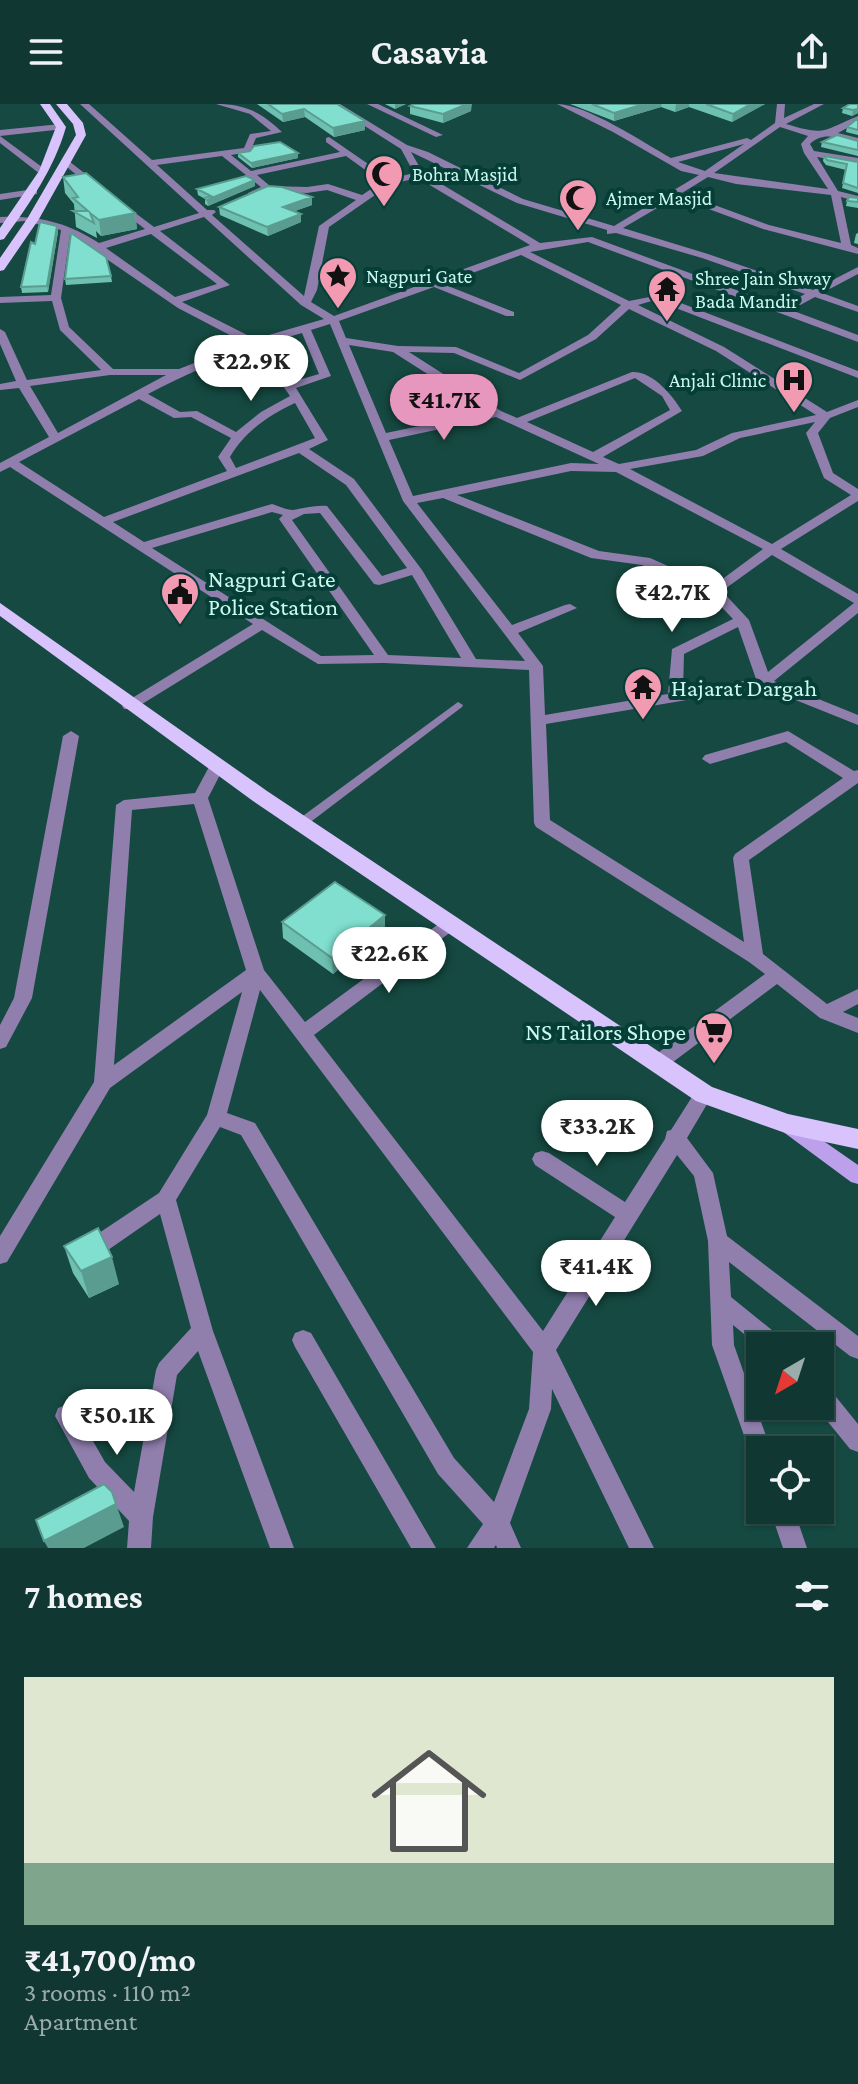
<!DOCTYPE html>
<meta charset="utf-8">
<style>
body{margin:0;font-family:"Crimson Pro",serif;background:#1e423d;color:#f1f3f6;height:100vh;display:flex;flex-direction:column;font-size:30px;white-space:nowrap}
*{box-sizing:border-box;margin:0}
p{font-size:26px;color:#9cacab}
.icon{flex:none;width:44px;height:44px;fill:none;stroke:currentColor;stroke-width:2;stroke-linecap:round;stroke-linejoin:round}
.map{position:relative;height:1444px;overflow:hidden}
.details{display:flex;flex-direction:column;background:#103731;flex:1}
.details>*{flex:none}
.needle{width:52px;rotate:219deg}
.controls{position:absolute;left:746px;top:1228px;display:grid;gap:16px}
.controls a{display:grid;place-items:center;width:88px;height:88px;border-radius:0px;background:#103731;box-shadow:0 2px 6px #0004,0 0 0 2px #30514d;font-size:40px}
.price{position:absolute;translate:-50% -68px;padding:0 18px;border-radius:28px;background:#fff;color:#222;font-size:26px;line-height:52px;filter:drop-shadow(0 2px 4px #0008)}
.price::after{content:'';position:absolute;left:50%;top:48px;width:24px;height:18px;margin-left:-12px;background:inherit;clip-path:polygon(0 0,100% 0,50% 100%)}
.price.current{background:#e797bd;color:#111}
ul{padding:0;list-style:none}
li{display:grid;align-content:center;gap:16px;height:424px;padding:0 24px}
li+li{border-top:2px solid #30514d}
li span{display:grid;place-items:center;height:248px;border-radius:0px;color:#555}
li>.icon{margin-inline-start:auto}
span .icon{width:144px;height:144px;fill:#fffc;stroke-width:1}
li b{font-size:34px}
h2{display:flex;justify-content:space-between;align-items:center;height:96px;padding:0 24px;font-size:34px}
header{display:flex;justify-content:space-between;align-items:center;height:104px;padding:0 24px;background:#103731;font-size:36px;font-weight:700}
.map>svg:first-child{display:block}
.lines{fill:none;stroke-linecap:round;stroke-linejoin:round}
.lane{fill:#907ead;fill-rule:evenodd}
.street{fill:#907ead;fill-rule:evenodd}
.secondary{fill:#bda0eb;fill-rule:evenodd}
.primary{fill:#d9c3fd;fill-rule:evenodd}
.wall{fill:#6ec0b1}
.shaded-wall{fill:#5a9c90}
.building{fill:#80dfce;stroke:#5a9c90;stroke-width:2}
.labels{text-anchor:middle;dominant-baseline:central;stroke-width:8;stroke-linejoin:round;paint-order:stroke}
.far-poi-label{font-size:20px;fill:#ccf8ef;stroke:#053e37;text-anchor:start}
.poi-label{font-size:24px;fill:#ccf8ef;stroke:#053e37;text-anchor:start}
</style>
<header><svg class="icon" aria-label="menu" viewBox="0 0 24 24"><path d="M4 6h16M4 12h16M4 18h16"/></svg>Casavia<svg class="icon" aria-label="share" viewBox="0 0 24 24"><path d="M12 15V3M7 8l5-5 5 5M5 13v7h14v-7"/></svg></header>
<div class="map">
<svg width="858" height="1444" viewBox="0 0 858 1444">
<rect width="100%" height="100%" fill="#154941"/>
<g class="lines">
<path class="lane" d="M458,598L463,601L462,603L304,723H296L295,720L296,717Z"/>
<path class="street" d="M80,0H89L152,56L244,44L250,30L271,27L250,10L216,0C245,0 261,8 282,28L256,34L250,48L231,51L251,67L340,48L326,38V34L329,33L390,75L414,69L401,45L330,0H340L407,41L428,48L523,95L614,122L699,71L681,67L613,28L557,0C586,0 644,39 671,54L747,34L751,36L775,19L777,0H785L784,14L814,0H824L786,20C826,32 822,27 858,12V18L838,29L858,34V40C841,35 824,26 810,40L814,47L858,54V60L817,53L838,87L858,92V98L841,93L851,141L858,144V150L763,125L676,93L623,124L708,150L813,186L858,163V170L822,189L858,202V208L815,193L791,206L858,231V238L588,138L530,148L629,197L660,191L858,267V274L655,196L638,201L724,243L827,308L858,296V303L830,314L818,329L833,369L858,385V397L781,445L858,490V509L774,577L858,611V621L763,583L546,620L550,716L744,838L733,754L735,750L843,674L786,638L710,660L702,655L705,651L788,627L854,667L858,666V679L749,756L763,850L827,900L858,885V900L843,908L858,914V929L820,914L777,880L665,964L658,966L651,964L649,959L651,954L765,870L749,858L536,723L534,719L529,566L384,559L318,560L262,526L134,605H124L122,602L124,599L253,520L10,363L0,368V359L49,333L19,284L0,286V280L16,277L0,240V225L5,228L27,276L101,266L60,226L52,197L0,199V193L51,191L61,126L25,117L0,119V113C39,111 68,119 99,139L145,125L116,103V99H122L154,123L199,109ZM780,23L808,32L801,40L804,49L828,85L714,69ZM744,40L705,67L678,58ZM411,48L517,99L607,126V130L616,129L702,154L805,190L782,203L592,133L540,139L423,69ZM222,52L261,83L248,89V93L268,87L307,89L327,86L356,96L319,122L304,192L212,111L216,108L214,106H207L157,61ZM346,52L382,78L362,91L328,80L307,83L270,82L257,71ZM708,73L736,80L831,91L841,139L769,121L682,89ZM418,74L530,141L334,212L311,198L317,186L329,123L391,80ZM204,113L301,201L324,215L255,235L182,198L230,181L160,127ZM70,130L178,204L245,239L179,265H113L69,223L61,194ZM151,130L217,180L175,193L106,144ZM521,151L621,201L588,231L519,269L456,243L398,242L346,234L339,217L434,183L506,212H514V208L443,180ZM629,205L716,247L816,311L732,329L696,346L619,360L603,353L682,307C672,291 653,267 632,268L517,314L501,307L409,248L454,249L520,276L596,235ZM330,220L403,397L525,557L476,555L422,466L354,375L309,345L328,336L296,284L331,272L311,226ZM302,229L319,270L285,280L283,282L290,292L261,308L236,328L197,307L180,308L148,290C197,264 248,244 302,229ZM349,241L393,248L487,308L386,329ZM110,271H166L58,329L30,282ZM635,274L662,292L670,306L593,348L527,318ZM139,295L174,314L191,313L231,334L218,353L227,367L104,413L19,358ZM295,299L315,334L236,364L230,353C245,327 268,312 295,299ZM496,313L599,360L571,359L413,392L389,336ZM815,318L806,329L824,374L851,391L772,440L630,365L703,352L740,334ZM299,349L346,381L407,464L382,472L327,402C315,401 305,404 293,406C287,406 278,402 272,400L144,438L113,418ZM571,367L616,368L763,445L713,482L650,454L599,447L457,391ZM443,394L591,454L642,461L709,490L733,515L672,545L668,590L545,611L543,562L518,529L577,504L570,500L565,501L512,521L417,399ZM272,408L283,411L279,415L374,551L321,552L152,444ZM320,409L374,480L379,481L412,471L461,554L388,551L292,416L304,410ZM772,451L854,499L768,568L749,516L722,487ZM738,523L756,575L683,587L684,550Z
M367,0H378L443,31L436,33Z
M61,20L65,23L64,25L0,32V26Z
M0,32L46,66V70H40L0,39Z
M65,54L101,82V86H95L62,59L61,57Z
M34,85L37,86V90L0,96V90Z
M71,627L79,632L32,894L6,943L0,945V921L14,894L63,632Z
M216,658L224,663L208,694L264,866L305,918L444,816H456L459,820L456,824L314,931L543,1227L615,1113L535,1061L532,1055L535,1049L542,1047L549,1049L625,1098L665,1035L667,1027L671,1026L697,985L704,982L711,985L713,990L687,1034L713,1069L727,1132L858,1232V1255L850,1252L729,1158L731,1193L783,1235L786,1242L760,1243L733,1221L734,1241L771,1346H760V1357L752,1354L712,1241L708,1137L694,1072L677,1051L556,1246L654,1444H629L552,1285L551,1305L510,1419L521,1444H497L496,1441L494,1444H467L483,1420L438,1370L241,1031L220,1023L176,1096L213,1227L294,1444H270L198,1247L177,1271L153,1413L151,1444H127L129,1417L89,1374L55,1312L58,1304L66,1301L74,1304L105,1358L134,1388L156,1266L159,1259L191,1224L160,1110L95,1155L88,1157L81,1155L78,1148L81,1141L159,1089L207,1011L242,888L110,984L7,1158L0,1160V1132L94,978L116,701L124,696L195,689L211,659ZM194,700L246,866L114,961L132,706ZM260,886L533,1248L529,1305L494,1398L454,1354L255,1019L227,1009Z
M303,1226L311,1229L436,1444H411L295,1243L292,1236L295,1229Z
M820,1280L828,1283L858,1320V1348L850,1345L815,1302H820Z
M770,1406H794L807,1444H783Z"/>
<path class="secondary" d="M789,1013L858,1061V1080L851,1078L782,1027L779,1021L782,1015Z"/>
<path class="primary" d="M40,0H50L66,23C54,65 30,99 4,135L0,136V124L39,67L56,23Z
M56,0H67L83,19L86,31L39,115L4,166L0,167V154L27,115L76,31L73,20Z
M0,499L267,687L712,983L788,1010L858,1025V1045L788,1030L696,997L253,697L0,512Z"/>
</g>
<path class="wall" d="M257,0H337L365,17V26L334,33L305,13L283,18Z
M385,0H406L395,5Z
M570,0H765L732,18L689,3L675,8L661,3L614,17Z
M858,0V9L852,12L842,9L843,4Z
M410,2L471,7L443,19L410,10Z
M858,14V31L846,28L847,23Z
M858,37V52L821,43L822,38Z
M250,47L298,54L252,64L238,53V49Z
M824,52L858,58V89L842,84L846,66L826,61L823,57Z
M63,73L135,109L137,125L101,132L96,127L97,134L76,123L74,100L65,89Z
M255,82L208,102L205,100V95L198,91L197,85Z
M847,97L858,98V104L846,102Z
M312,101L295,107L301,110V118L268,132L220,111L219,103Z
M57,122L58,128L48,188L22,189L21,183L35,140Z
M858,129V140L854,139L856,130Z
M111,172L112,178L66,181L65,175Z
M282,818L385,827L333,870L283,834Z
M64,1142L119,1180L89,1194L73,1169Z"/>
<path class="shaded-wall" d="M395,0H406L395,5Z
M467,0H472L471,7L443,19V10Z
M644,0H662L661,3L614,17V9Z
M676,0H689V3L675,8Z
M751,0H765L732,18L733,10Z
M304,5L305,13L283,18L282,10Z
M858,5V9L852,12L853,6Z
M365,17V26L334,33L333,24Z
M298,49V54L252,64L251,59Z
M255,76V82L208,102L207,96Z
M312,93V101L284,111L283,103Z
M135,109L137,125L101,132L99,116Z
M301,110V118L268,132L267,123Z
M57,122L58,128L48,188L47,182Z
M385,811V827L333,870L332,854Z
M112,1153L119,1180L89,1194L81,1167Z
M112,1388L124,1423L84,1444H48L44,1437Z"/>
<path class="building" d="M268,0H337L365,17L333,24L304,5L282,10Z
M414,0H467L443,10L410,2Z
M592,0H644L614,9Z
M706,0H751L733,10Z
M850,0H858V5L853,6L843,4Z
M858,14V26L847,23Z
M837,31L858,37V46L822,38Z
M280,38L298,49L251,59L238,49L250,47L254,42Z
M824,52L858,58V84L843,79L847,60L827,56Z
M86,69L135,109L99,116L90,109L94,119L73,107H88L73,94L78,93L63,73Z
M246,72L255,76L207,96L205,94L211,92L197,85Z
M268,82L282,83L312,93L283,103L301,110L267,123L219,103Z
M849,93L858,94V98L847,97Z
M40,118L57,122L47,182L21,183L31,138L35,140Z
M71,129L106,153L111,172L65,175Z
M335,778L385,811L332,854L282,818Z
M98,1124L112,1153L81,1167L64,1142Z
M104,1380L112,1388L116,1400L44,1437L36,1416Z"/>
<defs>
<g id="mosque-pin" transform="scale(2)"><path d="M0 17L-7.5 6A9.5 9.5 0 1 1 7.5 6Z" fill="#f19ab2" stroke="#053e37"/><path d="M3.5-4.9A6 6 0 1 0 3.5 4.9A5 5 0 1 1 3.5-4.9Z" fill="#111"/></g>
<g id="sight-pin" transform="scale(2)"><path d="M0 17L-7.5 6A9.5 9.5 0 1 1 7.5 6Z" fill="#f19ab2" stroke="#053e37"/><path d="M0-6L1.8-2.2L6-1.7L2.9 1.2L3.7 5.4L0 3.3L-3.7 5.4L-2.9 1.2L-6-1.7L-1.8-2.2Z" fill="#111"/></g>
<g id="temple-pin" transform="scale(2)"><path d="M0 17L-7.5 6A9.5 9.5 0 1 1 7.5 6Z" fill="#f19ab2" stroke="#053e37"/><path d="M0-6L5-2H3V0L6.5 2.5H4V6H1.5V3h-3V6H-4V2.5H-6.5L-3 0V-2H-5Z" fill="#111"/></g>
<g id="hospital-pin" transform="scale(2)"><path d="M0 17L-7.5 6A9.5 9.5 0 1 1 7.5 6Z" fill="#f19ab2" stroke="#053e37"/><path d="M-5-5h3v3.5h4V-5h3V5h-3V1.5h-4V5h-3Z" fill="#111"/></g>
<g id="civic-pin" transform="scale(2)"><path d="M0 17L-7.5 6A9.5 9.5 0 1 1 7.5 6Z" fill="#f19ab2" stroke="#053e37"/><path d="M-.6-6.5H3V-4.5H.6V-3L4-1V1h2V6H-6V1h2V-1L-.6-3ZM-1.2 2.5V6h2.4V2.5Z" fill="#111"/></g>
<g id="supermarket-pin" transform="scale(2)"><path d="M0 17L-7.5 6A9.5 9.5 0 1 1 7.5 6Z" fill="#f19ab2" stroke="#053e37"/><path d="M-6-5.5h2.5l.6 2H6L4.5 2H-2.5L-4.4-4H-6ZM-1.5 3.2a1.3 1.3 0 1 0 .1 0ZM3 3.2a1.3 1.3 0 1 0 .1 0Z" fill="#111"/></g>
</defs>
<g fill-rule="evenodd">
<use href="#mosque-pin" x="384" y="70"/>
<use href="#mosque-pin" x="578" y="94"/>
<use href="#sight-pin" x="338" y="172"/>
<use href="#temple-pin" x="667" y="185"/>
<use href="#hospital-pin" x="794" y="276"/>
<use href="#civic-pin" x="180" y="488"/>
<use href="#temple-pin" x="643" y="583"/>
<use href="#supermarket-pin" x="714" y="927"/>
</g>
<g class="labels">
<g class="far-poi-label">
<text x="412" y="70">Bohra Masjid</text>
<text x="606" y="94">Ajmer Masjid</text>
<text x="366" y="172">Nagpuri Gate</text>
<text x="695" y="174">Shree Jain Shway<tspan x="695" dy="23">Bada Mandir</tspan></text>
<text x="766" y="276" text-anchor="end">Anjali Clinic</text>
</g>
<g class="poi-label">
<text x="208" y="474">Nagpuri Gate<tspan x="208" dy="28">Police Station</tspan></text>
<text x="671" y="583">Hajarat Dargah</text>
<text x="686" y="927" text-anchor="end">NS Tailors Shope</text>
</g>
</g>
</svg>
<div class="controls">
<a><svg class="needle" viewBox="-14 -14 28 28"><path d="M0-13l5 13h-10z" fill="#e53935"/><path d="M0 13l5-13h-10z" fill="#9cacab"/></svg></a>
<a><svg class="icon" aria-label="locate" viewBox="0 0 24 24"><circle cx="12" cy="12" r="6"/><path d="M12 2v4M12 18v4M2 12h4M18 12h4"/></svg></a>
</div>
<b class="price" style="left:251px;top:299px">₹22.9K</b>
<b class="price current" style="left:444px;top:338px">₹41.7K</b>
<b class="price" style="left:672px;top:530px">₹42.7K</b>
<b class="price" style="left:389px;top:891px">₹22.6K</b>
<b class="price" style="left:597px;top:1064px">₹33.2K</b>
<b class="price" style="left:596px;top:1204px">₹41.4K</b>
<b class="price" style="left:117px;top:1353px">₹50.1K</b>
</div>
<section class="details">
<h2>7 homes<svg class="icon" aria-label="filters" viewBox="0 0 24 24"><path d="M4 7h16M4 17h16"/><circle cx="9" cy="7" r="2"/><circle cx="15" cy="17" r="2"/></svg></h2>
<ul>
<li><span style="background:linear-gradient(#dfe7d0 75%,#7fa58c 0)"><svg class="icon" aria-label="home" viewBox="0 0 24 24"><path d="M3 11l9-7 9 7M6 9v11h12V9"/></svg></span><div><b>₹41,700/mo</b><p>3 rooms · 110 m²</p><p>Apartment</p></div></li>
</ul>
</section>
